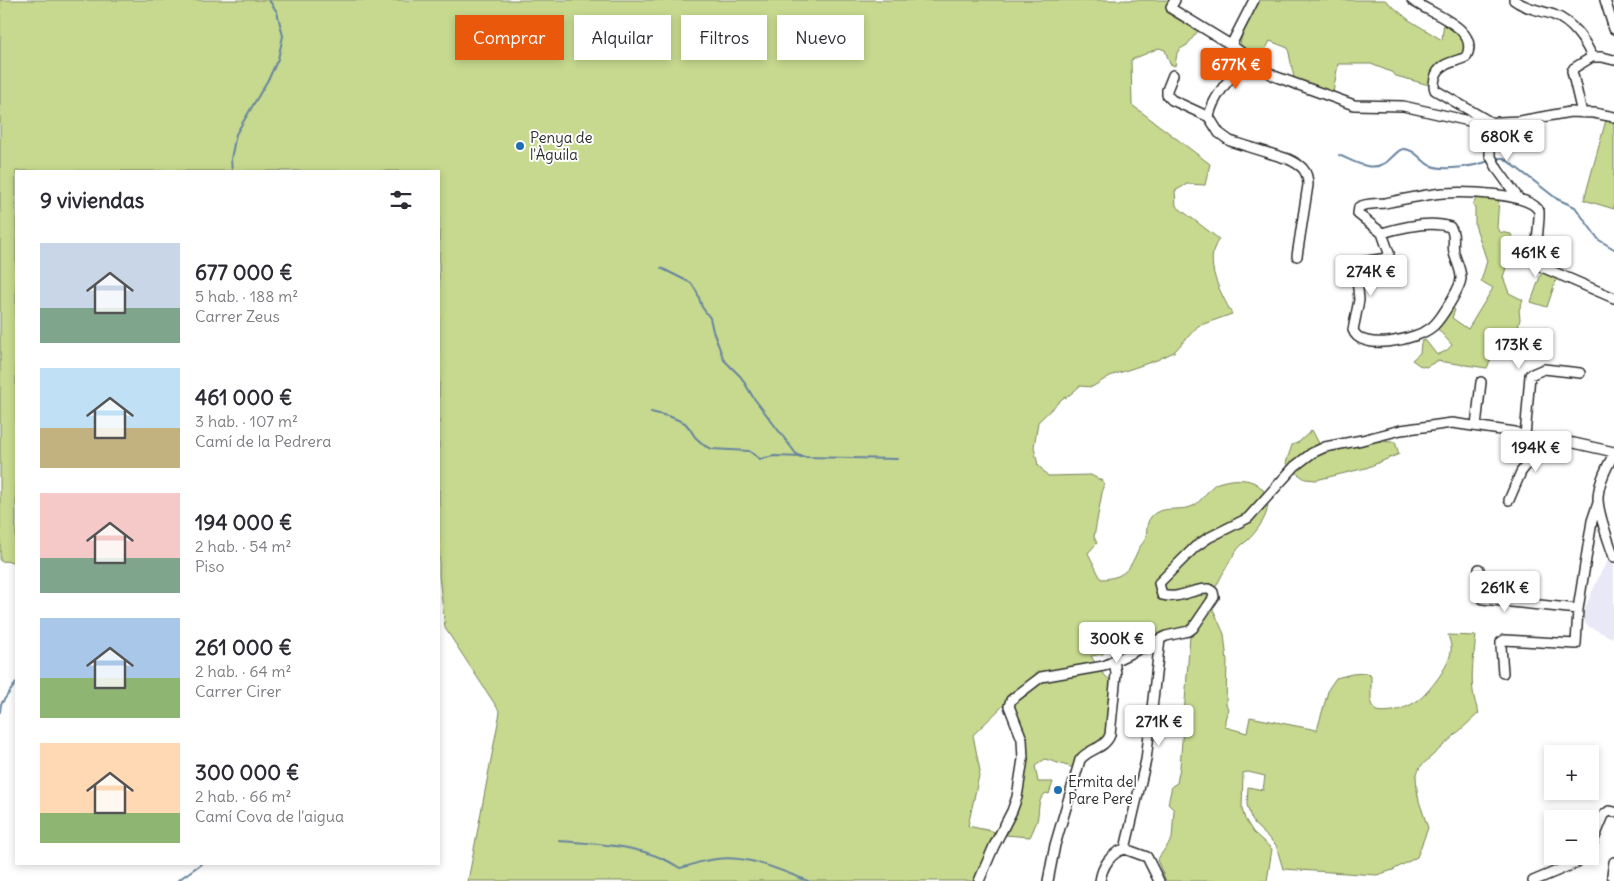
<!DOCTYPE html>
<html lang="es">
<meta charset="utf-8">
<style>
body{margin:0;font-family:Delius,sans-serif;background:#f7f7f7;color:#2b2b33;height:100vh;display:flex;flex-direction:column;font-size:19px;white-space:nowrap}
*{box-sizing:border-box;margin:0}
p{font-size:16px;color:#7c7c81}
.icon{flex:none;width:28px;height:28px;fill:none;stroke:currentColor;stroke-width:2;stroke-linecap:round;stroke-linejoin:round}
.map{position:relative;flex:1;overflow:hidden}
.sheet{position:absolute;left:15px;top:170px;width:425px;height:695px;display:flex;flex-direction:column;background:#fff;border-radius:0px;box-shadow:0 2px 8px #0003}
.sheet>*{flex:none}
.hud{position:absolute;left:455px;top:15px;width:475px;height:45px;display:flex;gap:10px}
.buttons{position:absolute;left:1544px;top:745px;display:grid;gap:10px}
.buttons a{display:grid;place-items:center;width:55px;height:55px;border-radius:0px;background:#fff;box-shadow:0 2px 8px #0003;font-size:25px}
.price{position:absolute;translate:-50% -42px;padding:0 11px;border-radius:5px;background:#fff;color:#222;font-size:16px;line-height:32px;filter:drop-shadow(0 1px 2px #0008)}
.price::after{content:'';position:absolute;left:50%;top:30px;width:15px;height:11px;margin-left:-8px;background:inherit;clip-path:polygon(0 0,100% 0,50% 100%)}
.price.selected{background:#ea580c;color:#fff}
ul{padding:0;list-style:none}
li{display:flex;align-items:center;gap:15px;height:125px;padding:0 25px}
li span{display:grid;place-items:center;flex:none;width:140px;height:100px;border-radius:0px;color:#555}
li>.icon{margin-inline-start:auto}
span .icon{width:60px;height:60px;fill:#fffc;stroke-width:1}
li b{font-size:21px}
h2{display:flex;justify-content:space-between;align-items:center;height:60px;padding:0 25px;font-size:21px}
.chip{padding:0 18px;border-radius:0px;background:#fff;box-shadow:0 2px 8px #0003;font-size:18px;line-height:45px}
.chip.selected{background:#ea580c;color:#fff}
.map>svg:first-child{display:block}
.built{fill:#e9e8f6}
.green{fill:#c6d98e;stroke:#78825c}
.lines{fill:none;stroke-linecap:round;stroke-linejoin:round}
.stream{stroke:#67849e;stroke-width:2}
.minor-casing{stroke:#2b2b2b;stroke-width:12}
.minor{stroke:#fff;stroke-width:9}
.poi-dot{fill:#1f6fb2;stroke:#fff;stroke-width:2}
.labels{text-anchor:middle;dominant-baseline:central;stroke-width:4;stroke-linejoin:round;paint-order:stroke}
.poi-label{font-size:15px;fill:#2b2b2b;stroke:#fff;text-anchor:start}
</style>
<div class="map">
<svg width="1614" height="881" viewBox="0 0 1614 881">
<rect width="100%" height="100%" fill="#fff"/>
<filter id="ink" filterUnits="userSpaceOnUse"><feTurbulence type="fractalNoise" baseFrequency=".02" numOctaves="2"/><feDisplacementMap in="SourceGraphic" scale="10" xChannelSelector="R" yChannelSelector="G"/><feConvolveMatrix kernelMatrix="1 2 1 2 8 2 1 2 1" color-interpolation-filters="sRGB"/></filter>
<g filter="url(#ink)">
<path class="built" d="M1611,556L1614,566V633L1612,638L1588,626L1585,623L1583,612L1601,572Z"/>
<path class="green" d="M0,0H1171L1167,7V13L1198,31L1187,45L1180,49L1177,53L1175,66L1170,64L1165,50L1159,48L1131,60L1132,105L1210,164L1205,185L1187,184L1175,191L1176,206L1219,239C1202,262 1221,293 1232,314L1198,326L1174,352L1157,360L1110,376L1092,387L1080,386L1067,397L1063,398L1038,422L1034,447L1038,465L1048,476L1091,475L1104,482L1094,537L1097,543L1088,553L1101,579C1126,578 1130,568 1139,548C1141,545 1144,542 1145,539C1148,532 1145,524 1151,517C1160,505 1180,512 1193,506C1203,501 1209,486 1218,483C1230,479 1248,477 1258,485C1279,501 1262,526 1248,540C1244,543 1240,546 1237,550C1226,566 1218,583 1209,600L1224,634L1227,661L1226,704L1228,709L1225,720V727L1247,733L1250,717L1317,730L1329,688L1336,678L1352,674L1366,673L1371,676V704L1376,711C1390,714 1408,708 1420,699C1431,689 1453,662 1451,647C1451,643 1449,639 1448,635L1476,636C1473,663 1468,688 1479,713L1420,767L1416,776L1417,790L1419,801L1428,828L1417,857L1393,870L1377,875L1283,869L1276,845L1254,824L1250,815L1247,805L1248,787L1263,790L1265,776L1248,772L1243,773L1242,809L1245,819L1253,832L1272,849L1267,881H1166L1157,860L1172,839L1174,810L1168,804L1172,786L1177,783L1180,767L1190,636L1166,638L1148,650L1122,660L1119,659L1120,641L1115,631L1103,654L1091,656L1099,670L1111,681L1105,736L1074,768L1045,759L1035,766L1038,782H1053L1049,794L1046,793C1036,801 1040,810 1037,821C1035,826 1033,831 1030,837L1005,835L1008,833L1010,823L1022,791L1027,759L1022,726L1008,701L973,735L980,771L968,826L996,832L977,876L973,881H468L500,712L445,628L439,576V171H16V562L0,561Z
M1257,0H1385L1409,20L1442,40L1444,21C1456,29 1470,40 1462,55L1436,65L1429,85L1396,76L1391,72L1371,64H1338L1333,93L1294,78L1288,48L1270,41L1260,60L1240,44L1243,30Z
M1606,120L1614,121V209L1584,200Z
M1477,196L1499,198L1497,228L1500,232L1511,234L1513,238L1514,244L1503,277L1509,293L1523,300L1519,310L1520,319L1516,336L1502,333L1487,368L1437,361L1426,367L1419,365L1412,360L1420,353L1421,343L1423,340L1426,341L1437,355L1446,351L1452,345L1437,328L1451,307L1455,310L1452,318L1468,329L1493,288L1481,281L1487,261L1475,225V208L1473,205Z
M1542,271L1557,277L1547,307L1531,302Z
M1312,430L1323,451L1366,441L1395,442L1399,454L1366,468L1316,480L1305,479L1288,467L1286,463L1292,445L1299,442Z"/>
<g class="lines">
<path class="stream" d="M1339,155C1357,163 1375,175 1391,158C1395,155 1398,150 1403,149C1413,148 1421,160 1429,165C1443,172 1475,166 1489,161
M1496,158H1504L1557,199L1575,207L1599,240L1614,249
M232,171L231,159L236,134L269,78L278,59L283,36L277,12L269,0
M661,268L691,283L697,292L702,307L710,318L713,331L724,360L741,377L753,397L797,455L805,457L897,459
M651,412L671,417L685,423L690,429L695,437L705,446L712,449L749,451L760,459L774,456L803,457
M0,712L1,704L16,683
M559,841C599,844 645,845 680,868C690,866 700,861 710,860C744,853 777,869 808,881
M177,881L201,864"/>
<g class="minor-casing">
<path id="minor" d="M1175,0L1171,7L1172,9L1231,45L1274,76L1354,105L1403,106L1478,123L1520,121L1570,112L1594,113L1614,117
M1412,0C1428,13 1482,28 1466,57C1454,63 1439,62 1435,78C1434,83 1433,86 1435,90L1490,122
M1514,0C1526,9 1540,10 1554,15C1572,22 1585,40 1592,57H1602L1614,60
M1605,0L1614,29
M1231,45L1254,0
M1173,75L1167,90V95L1172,100L1209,117L1219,133L1230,141L1288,159C1301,165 1308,170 1308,185L1297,256
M1582,113L1572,71L1574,68L1592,57
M1209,117C1212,96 1234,74 1248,58
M1490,122V155L1498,170L1519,199
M1382,233C1402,227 1430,220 1450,227C1456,234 1452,244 1454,253C1456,261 1461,269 1461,278C1461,287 1440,321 1432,327C1418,339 1361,353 1353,330L1359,300L1356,266L1362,262L1387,258L1389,253L1382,233L1358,214L1359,207C1366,203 1377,204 1385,203C1404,199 1423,195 1443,193C1463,192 1529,192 1539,211C1540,227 1532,255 1542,267L1614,298
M1476,426L1481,382
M1525,437L1530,375L1544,369L1580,373
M1614,454C1607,466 1598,485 1598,499C1598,514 1609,542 1614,557
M1509,500L1521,472L1531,459L1537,439
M1479,569L1480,593L1483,599L1578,609
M1503,673L1501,646V642L1504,640L1576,644L1578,609L1592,521L1598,503
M1125,849L1146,760L1160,639
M1125,849L1147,857L1159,881
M1590,849L1604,815L1609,811L1614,812
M1614,862L1612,875L1614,880
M979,881L994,846L1012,811L1017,797L1023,759L1022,739L1009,706L1011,700L1041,677L1104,666L1166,636L1189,631L1193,628L1214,597L1213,592L1209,589C1192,588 1180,600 1162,595L1159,583L1195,547L1208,538L1248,518L1295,466L1312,453L1325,447L1362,440L1401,430L1452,423L1515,432L1527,438L1574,443L1614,452
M1048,881L1055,845L1080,760C1087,749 1105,749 1110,735L1116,674L1114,660
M1100,881C1102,867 1111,852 1125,849
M1533,881L1576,863L1584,856"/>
</g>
<use href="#minor" class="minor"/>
</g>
</g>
<g class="poi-dot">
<circle cx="520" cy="146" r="5"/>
<circle cx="1058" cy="790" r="5"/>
</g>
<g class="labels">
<g class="poi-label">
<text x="530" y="137">Penya de<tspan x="530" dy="17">l'Àguila</tspan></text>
<text x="1068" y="781">Ermita del<tspan x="1068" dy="17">Pare Pere</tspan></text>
</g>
</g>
</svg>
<div class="buttons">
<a>+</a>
<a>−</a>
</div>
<b class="price selected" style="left:1236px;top:90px">677K €</b>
<b class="price" style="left:1507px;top:162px">680K €</b>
<b class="price" style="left:1536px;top:278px">461K €</b>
<b class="price" style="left:1371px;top:297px">274K €</b>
<b class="price" style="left:1519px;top:370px">173K €</b>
<b class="price" style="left:1536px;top:473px">194K €</b>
<b class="price" style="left:1505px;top:613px">261K €</b>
<b class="price" style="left:1117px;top:664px">300K €</b>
<b class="price" style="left:1159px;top:747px">271K €</b>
<div class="hud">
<a class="chip selected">Comprar</a>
<a class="chip">Alquilar</a>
<a class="chip">Filtros</a>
<a class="chip">Nuevo</a>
</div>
<section class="sheet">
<h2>9 viviendas<svg class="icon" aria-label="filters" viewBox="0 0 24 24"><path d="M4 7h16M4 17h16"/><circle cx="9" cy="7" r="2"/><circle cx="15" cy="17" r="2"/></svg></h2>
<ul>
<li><span style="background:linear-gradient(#c9d6e8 65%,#7fa58c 0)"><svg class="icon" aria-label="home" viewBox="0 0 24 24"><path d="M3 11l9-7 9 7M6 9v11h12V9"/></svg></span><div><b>677 000 €</b><p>5 hab. · 188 m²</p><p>Carrer Zeus</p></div></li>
<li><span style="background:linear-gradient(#bfe0f5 60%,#c2b280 0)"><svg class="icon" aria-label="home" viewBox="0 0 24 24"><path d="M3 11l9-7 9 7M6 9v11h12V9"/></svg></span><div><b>461 000 €</b><p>3 hab. · 107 m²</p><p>Camí de la Pedrera</p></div></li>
<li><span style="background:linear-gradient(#f6c9c9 65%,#7fa58c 0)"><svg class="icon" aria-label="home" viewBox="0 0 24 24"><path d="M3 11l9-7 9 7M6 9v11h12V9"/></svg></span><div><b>194 000 €</b><p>2 hab. · 54 m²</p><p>Piso</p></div></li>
<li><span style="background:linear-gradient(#a9c7e8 60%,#8fb573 0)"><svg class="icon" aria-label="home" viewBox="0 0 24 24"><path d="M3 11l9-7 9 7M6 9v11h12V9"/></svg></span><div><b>261 000 €</b><p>2 hab. · 64 m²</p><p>Carrer Cirer</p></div></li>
<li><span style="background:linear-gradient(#ffd9b3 70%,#8fb573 0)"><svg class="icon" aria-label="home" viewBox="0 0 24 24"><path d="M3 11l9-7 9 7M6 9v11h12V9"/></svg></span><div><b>300 000 €</b><p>2 hab. · 66 m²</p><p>Camí Cova de l'aigua</p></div></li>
</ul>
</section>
</div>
